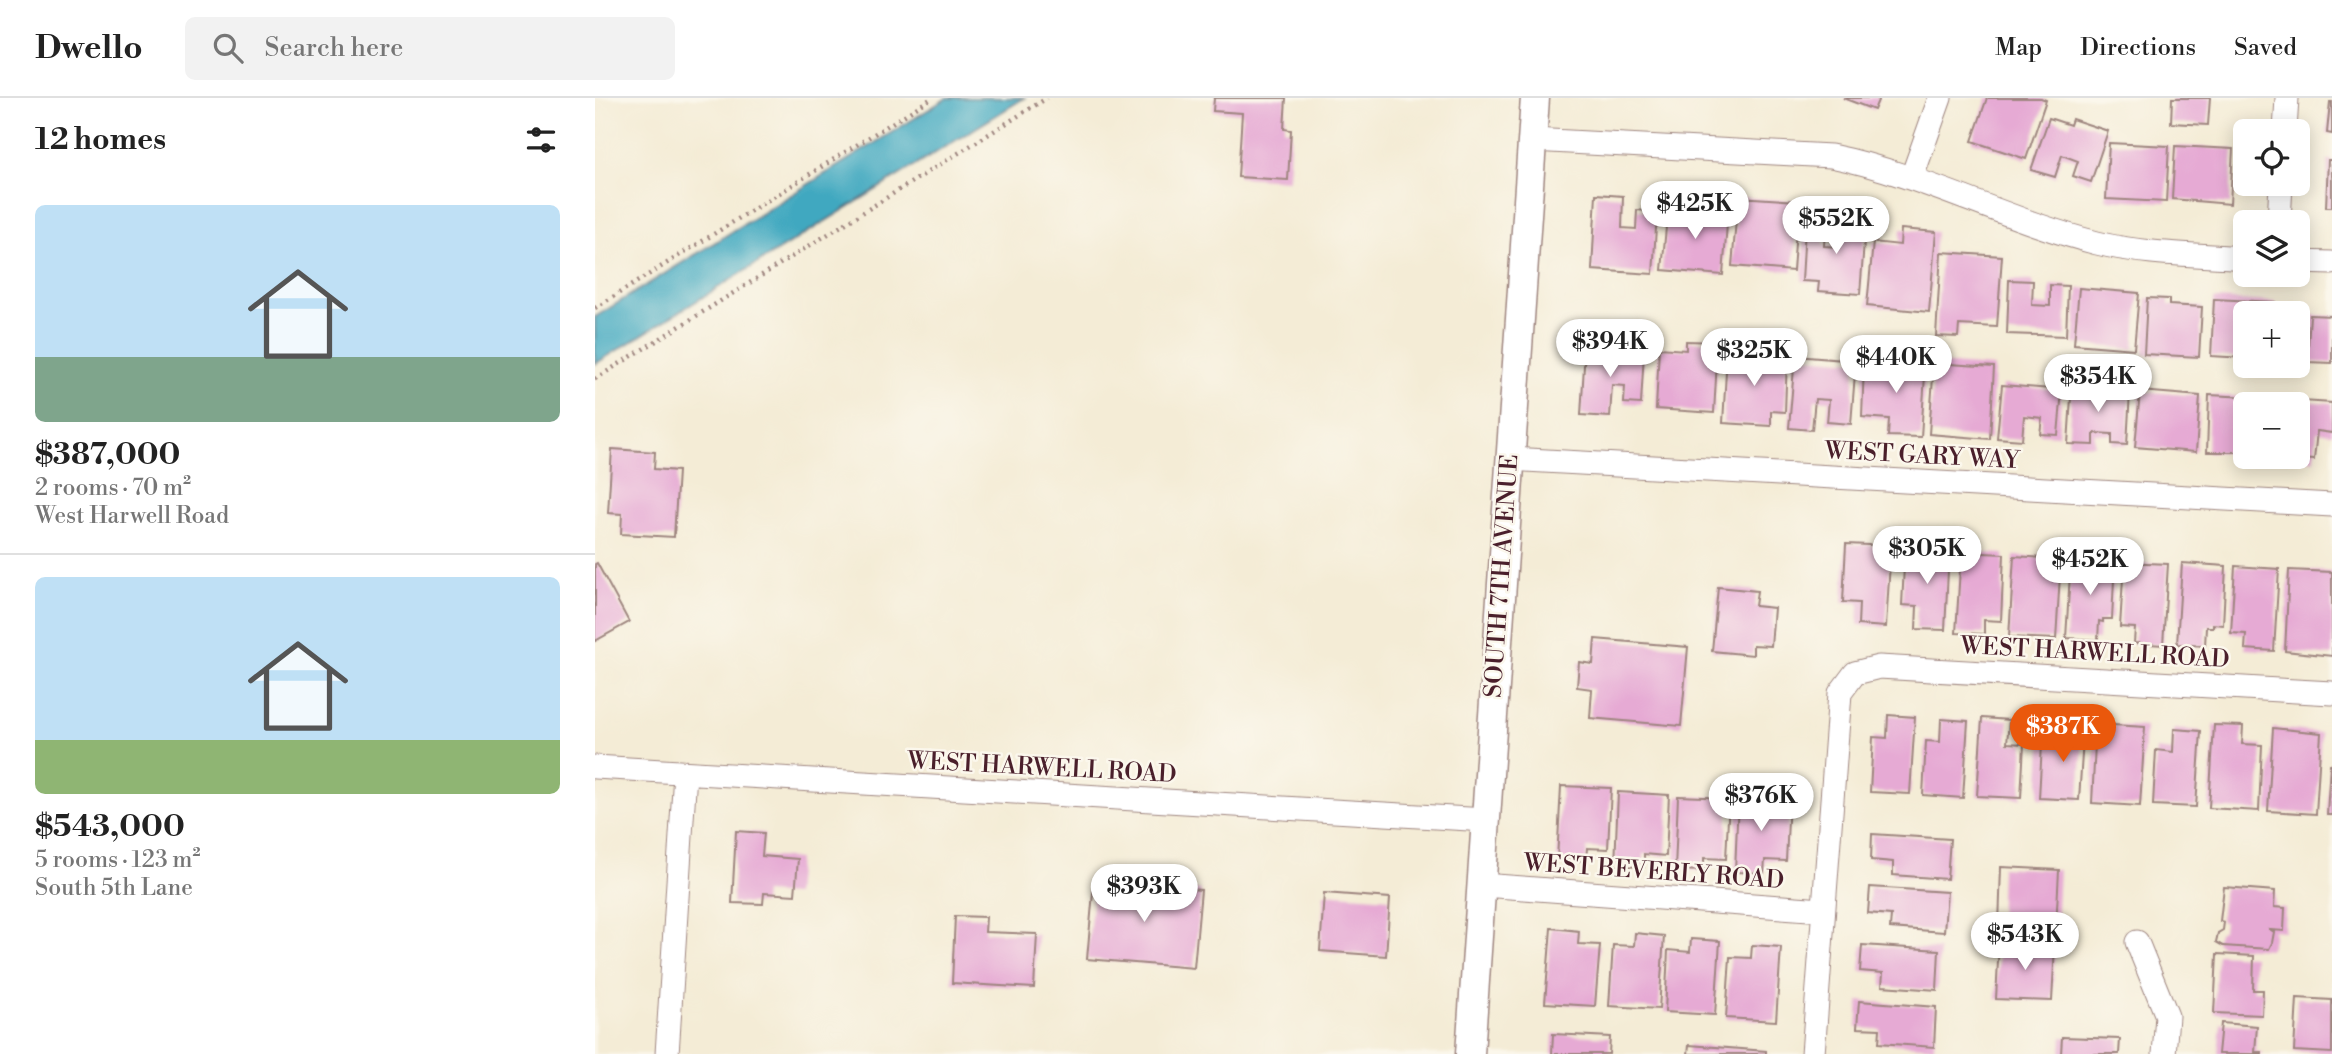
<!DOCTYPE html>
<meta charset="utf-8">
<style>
body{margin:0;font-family:"Libre Bodoni",serif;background:#f2f2f2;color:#222;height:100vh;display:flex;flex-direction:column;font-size:26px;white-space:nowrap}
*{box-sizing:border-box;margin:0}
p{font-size:23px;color:#767676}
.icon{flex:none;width:38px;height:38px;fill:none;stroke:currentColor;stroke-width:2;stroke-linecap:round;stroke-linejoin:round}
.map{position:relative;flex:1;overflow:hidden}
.sheet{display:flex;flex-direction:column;background:#fff;width:595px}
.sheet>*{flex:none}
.fabs{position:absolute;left:1638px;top:21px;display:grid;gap:14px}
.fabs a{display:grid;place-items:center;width:77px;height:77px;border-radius:10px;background:#fff;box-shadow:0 4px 18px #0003;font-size:35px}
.price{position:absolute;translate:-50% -60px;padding:0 16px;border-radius:24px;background:#fff;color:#222;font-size:23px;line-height:46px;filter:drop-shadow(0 2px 4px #0008)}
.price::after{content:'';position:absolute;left:50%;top:42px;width:21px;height:16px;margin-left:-10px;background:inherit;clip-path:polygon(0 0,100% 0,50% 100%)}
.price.current{background:#ea580c;color:#fff}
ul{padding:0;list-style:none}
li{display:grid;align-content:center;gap:14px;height:371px;padding:0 35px}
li+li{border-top:2px solid #e0e0e0}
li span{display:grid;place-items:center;height:217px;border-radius:10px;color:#555}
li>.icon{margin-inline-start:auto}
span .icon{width:126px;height:126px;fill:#fffc;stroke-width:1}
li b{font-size:30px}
h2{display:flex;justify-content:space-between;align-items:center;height:84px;padding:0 35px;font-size:30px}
header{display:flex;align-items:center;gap:42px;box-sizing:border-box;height:98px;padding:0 35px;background:#fff;border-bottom:2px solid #e0e0e0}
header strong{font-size:33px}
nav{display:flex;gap:38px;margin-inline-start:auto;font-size:24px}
.search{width:490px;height:63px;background:#f2f2f2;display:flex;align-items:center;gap:18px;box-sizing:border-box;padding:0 24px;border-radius:10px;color:#767676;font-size:26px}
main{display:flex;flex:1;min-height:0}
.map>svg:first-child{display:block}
.water{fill:#3fa8c0;stroke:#446476;stroke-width:2}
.building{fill:#e6aad4}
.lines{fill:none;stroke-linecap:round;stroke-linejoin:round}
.minor-casing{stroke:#9f8680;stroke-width:25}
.tertiary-casing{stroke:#9f8680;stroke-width:31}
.path{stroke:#9f8680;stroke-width:4.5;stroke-dasharray:2 5;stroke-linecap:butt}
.minor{stroke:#fff;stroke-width:23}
.tertiary{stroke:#fff;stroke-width:28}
.labels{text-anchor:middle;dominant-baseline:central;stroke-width:5;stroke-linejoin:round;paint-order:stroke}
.street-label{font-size:24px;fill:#4a1f2b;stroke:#fbf7ec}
</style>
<header>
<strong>Dwello</strong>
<div class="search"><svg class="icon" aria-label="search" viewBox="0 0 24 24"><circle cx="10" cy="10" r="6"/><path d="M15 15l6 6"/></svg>Search here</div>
<nav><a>Map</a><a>Directions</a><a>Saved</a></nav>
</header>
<main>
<section class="sheet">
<h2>12 homes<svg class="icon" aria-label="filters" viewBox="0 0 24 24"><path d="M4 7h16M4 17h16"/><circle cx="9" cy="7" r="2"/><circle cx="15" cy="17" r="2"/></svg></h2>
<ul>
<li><span style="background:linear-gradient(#bfe0f5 70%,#7fa58c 0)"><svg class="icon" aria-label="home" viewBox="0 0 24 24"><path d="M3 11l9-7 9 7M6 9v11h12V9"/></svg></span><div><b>$387,000</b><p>2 rooms · 70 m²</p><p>West Harwell Road</p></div></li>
<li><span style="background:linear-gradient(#bfe0f5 75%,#8fb573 0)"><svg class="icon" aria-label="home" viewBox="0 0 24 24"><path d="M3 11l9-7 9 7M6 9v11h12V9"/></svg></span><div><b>$543,000</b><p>5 rooms · 123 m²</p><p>South 5th Lane</p></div></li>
</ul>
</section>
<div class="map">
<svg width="1737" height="956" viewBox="0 0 1737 956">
<rect width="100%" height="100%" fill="#fbf7ec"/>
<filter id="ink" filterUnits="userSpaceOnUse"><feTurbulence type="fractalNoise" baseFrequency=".0143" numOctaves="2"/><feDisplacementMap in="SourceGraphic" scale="14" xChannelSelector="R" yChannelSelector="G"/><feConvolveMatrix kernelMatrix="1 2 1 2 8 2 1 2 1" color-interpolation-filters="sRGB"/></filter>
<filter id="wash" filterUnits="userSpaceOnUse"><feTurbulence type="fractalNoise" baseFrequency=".00686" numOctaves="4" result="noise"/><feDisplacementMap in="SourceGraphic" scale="28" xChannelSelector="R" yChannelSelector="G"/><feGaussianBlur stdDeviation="1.57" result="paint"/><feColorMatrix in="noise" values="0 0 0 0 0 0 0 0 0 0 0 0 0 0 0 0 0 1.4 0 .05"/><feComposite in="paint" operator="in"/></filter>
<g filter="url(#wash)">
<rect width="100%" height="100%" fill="#f4ecd6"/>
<path class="water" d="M352,0H429L0,266V219Z"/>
<g id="blocks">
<path class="building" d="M619,0H691L689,31L696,32L693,82L643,79L647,15L618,13Z
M1248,0H1284L1279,12Z
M1392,0H1446L1451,2L1431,61L1377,43Z
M1577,0H1615L1613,27L1576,25Z
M1735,4H1737V36L1732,35Z
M1454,20L1475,27L1477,21L1513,33L1496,84L1478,78L1483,63L1467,57L1460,79L1436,72Z
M1514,45L1574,48L1571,104L1511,101Z
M1580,48L1638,51L1635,106L1577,101Z
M1733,62H1737V109H1731Z
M1001,96L1028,98L1027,130L1041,131L1042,112L1062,114L1058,176L997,172Z
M1143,99L1203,103L1198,173L1137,168Z
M1073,108L1133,113L1128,177L1067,172Z
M1240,116L1271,118L1265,196L1223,193L1224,184L1207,183L1210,129L1230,131L1229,148L1244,149L1246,134L1238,133Z
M1306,131L1341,134L1334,214L1272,208L1278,144L1305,147Z
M1346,154L1407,158L1402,229L1364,227L1363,239L1341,238Z
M1414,182L1438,183L1437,207L1455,208V187L1473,188L1471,238L1412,236Z
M1484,190L1544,195L1539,251L1479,246Z
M1552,200L1574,201V207L1607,209L1604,259L1549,256Z
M1619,201L1680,204L1679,215H1650V260L1616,258Z
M1715,217L1737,218V265L1712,264Z
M1091,243L1123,244L1119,315L1061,311L1064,250L1091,252Z
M1151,249L1174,251V260H1192L1190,314L1176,313V328L1128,325L1132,256L1150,257Z
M990,251L1049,254L1046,306L1029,305L1030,288L1017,287L1015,319L986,317Z
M1200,258L1261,263L1256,326L1232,324L1234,302L1220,301L1217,332L1194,330Z
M1288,259L1331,261L1326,339L1293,338L1294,321L1267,319L1269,267L1288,268Z
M1339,265L1399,269L1395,341L1334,336Z
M1477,284L1507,286V291L1535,293L1532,347L1517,346V336L1499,335V347L1473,346Z
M1407,287L1467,292L1463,337L1445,336L1447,320L1429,318L1427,342L1402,340Z
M1545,293L1605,298L1601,354L1540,349Z
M1614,297L1673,300V306H1650V354H1612Z
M1707,303L1737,305V335L1722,333L1719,362L1703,361Z
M17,351L60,354L59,371L83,373L79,439L26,436L27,416L13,415Z
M1251,446L1296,448L1291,529L1263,527L1264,505L1248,504Z
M1310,449L1354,452L1350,532L1321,531L1322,508L1307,507Z
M1366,454L1409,456L1406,523L1389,522V536L1361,535Z
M1419,458L1466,461L1461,541L1414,539Z
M1476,460L1520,462L1517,521H1508V524L1504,523L1503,542L1471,540Z
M1529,464L1573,466L1568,547L1539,545L1540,530L1525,529Z
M2,465L34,524L0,543V466Z
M1587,465L1631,468L1628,527L1618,526V529H1611L1610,548L1582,546Z
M1640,468L1684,471L1679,553L1650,551L1651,536L1636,535Z
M1694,472L1737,474V558L1690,553Z
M1123,489L1162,493L1160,508L1179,510L1176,548L1158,547V557L1117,553Z
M1000,541L1093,549L1086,628L995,620L997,591L982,589L984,564L998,566Z
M1293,617L1320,619L1315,696L1275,694L1278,639L1292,640Z
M1387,620L1414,622L1412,645L1429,646L1426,700L1382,698Z
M1346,621L1373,623L1368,700L1328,697L1331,643L1345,644Z
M1462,624L1489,625L1484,702L1444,700L1447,646H1461Z
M1501,626L1550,629L1545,708L1497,705Z
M1619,627L1648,628L1647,646L1667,647L1664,713L1614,710Z
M1678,630L1726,635L1721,716L1673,713Z
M1579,631L1606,633L1601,709L1558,707L1561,652L1578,654Z
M1735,666H1737V717H1732Z
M966,688L1016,690L1013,751L992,750L991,763L962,762Z
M1023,694L1074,697L1071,758L1049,756V769L1020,768Z
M1083,698L1134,700L1131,761L1109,760V773L1080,772Z
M1143,700L1194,702L1191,763L1170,762L1169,775L1140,774Z
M141,733L169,735L167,758L203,761L200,797L169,795L168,806L137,805Z
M1277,736L1355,741L1352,781L1298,777V764L1276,762Z
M1406,769L1464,772L1461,830L1404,827Z
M499,783L606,792L599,870L492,861Z
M1275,789L1352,794L1349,834L1295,830L1296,817L1273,815Z
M1629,789L1680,793L1679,809L1690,810L1689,833L1676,832L1679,834L1677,845L1674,851L1628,848L1621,844L1623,835L1628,832L1629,824L1625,823Z
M729,795L795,800L791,858L725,853Z
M360,818L391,819L390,834L442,836L439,890L357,885Z
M956,830L984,833L983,846L1005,847L1000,908L950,905Z
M1040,835L1069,838L1064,911L1014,908L1018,847L1039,848Z
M1096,841L1125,843L1120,917L1070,914L1073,852L1095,854Z
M1404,844L1460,847L1457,903L1401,901Z
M1157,847L1186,849L1181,923L1131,920L1135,859L1156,860Z
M1267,847L1344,852L1342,892L1287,888L1288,875L1265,873Z
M1622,856L1659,858L1658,892H1668L1667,917L1619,915Z
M1702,900L1737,902V955L1699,953Z
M1264,903L1341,909L1339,949L1284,945L1285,931L1262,930Z
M1626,925L1662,928L1660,954H1667V956H1623Z
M958,936L1015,939L1014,956H957Z
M1467,939L1525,941L1524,956H1466Z
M1094,947L1171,953V956H1093Z"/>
</g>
</g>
<g filter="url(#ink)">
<use href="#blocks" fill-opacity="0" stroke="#9f8680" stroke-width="2"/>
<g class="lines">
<g class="minor-casing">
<path id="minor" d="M1690,33L1692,0
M937,42L1236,58C1326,76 1411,122 1502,145C1550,157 1601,156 1650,160
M1317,79L1345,0
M1684,124L1686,86
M1703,164L1737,165
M914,361L1737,407
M0,669L891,722
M887,787L1228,812
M1542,844L1572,918L1569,956
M72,956L90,675
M1218,956L1245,595L1260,575L1284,569L1737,595"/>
</g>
<g class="tertiary-casing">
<path id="tertiary" d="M875,956L940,0"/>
</g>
<path class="path" d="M0,210L337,0
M0,281L452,0"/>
<use href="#minor" class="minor"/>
<use href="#tertiary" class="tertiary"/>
</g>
</g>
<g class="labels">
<g class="street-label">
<text transform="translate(1327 358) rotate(3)">WEST GARY WAY</text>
<text transform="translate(907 478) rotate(-86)">SOUTH 7TH AVENUE</text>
<text transform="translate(1500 555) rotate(3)">WEST HARWELL ROAD</text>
<text transform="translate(447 670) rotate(3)">WEST HARWELL ROAD</text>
<text transform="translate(1059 774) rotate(4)">WEST BEVERLY ROAD</text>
</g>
</g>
</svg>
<div class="fabs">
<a><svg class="icon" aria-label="locate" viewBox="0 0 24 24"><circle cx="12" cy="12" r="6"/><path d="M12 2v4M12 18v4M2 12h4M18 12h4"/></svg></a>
<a><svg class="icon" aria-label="layers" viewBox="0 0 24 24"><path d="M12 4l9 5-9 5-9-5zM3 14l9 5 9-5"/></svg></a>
<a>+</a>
<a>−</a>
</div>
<b class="price" style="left:1100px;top:143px">$425K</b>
<b class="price" style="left:1241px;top:158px">$552K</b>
<b class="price" style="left:1015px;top:281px">$394K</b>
<b class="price" style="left:1159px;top:290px">$325K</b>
<b class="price" style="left:1301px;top:297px">$440K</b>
<b class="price" style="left:1503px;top:316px">$354K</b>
<b class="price" style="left:1332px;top:488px">$305K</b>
<b class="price" style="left:1495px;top:499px">$452K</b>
<b class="price current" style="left:1468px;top:666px">$387K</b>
<b class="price" style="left:1166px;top:735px">$376K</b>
<b class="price" style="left:549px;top:826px">$393K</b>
<b class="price" style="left:1430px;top:874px">$543K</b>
</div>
</main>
